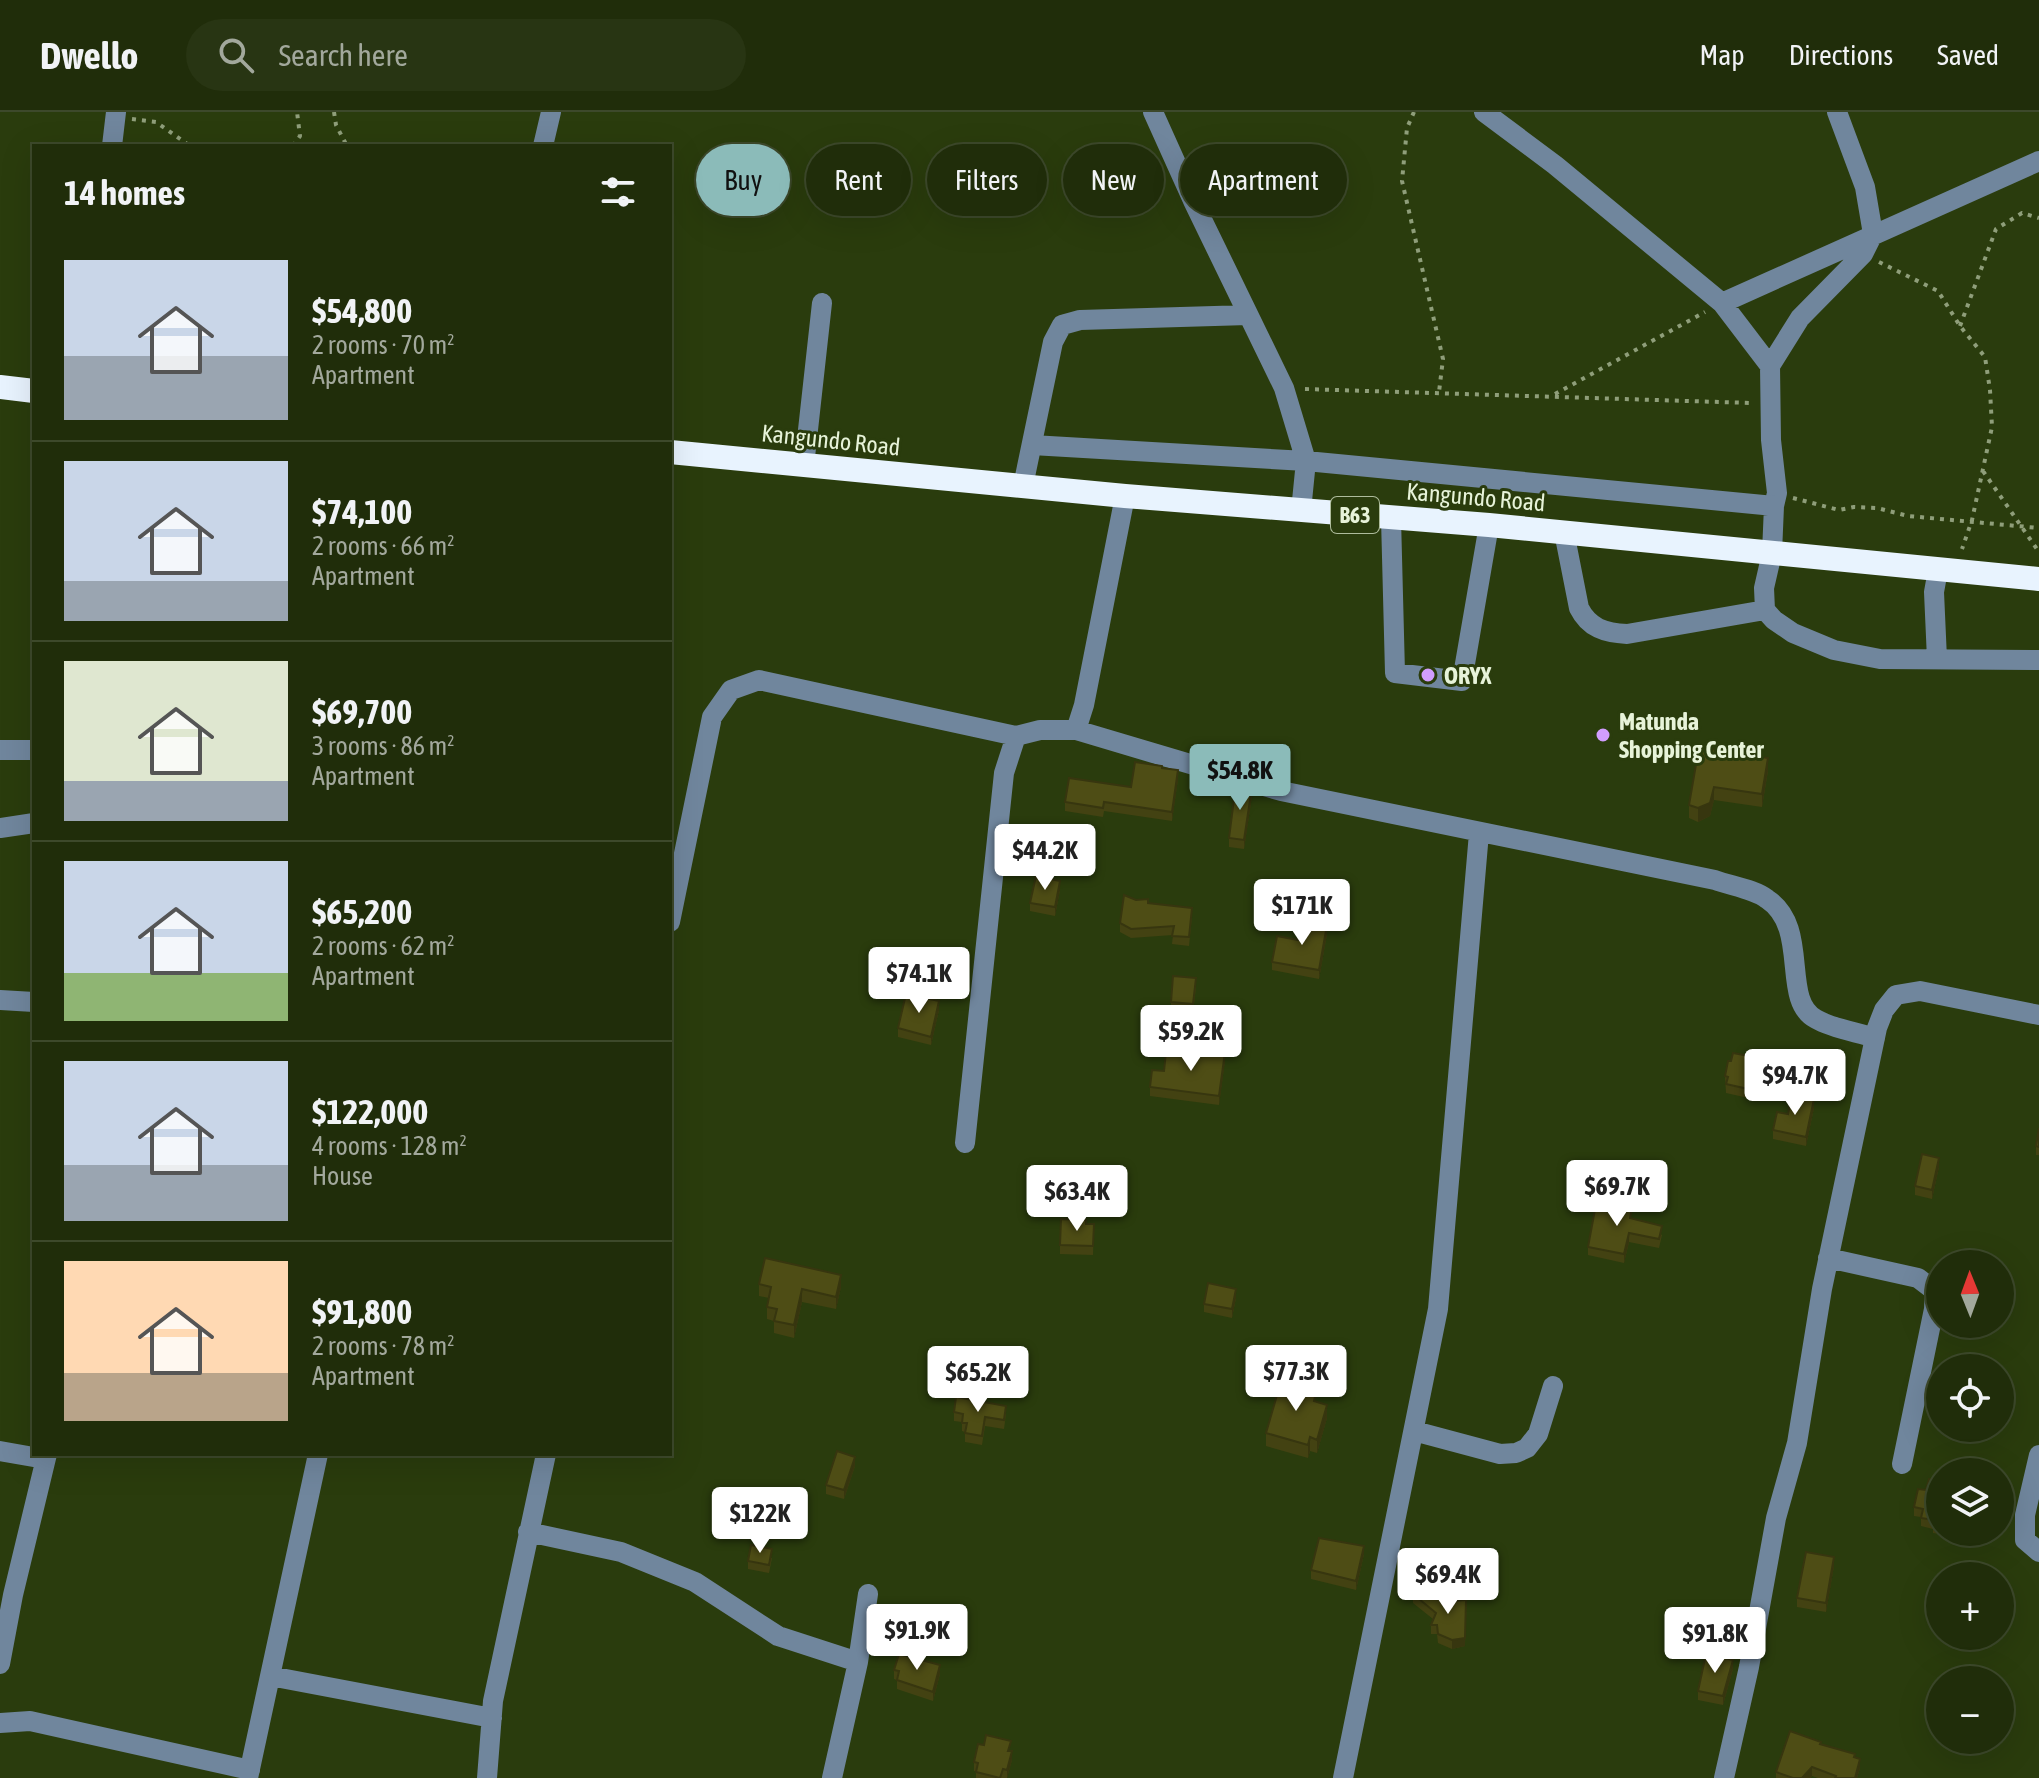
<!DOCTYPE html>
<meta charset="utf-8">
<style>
body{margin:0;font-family:"Asap Condensed",sans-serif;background:#283513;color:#f1f3f6;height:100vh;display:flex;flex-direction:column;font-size:30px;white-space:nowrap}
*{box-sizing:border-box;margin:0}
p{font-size:26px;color:#a2a89c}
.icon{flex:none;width:44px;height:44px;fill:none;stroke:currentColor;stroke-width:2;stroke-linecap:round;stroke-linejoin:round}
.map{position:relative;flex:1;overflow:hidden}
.side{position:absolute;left:32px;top:32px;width:640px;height:1312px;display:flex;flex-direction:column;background:#202d0a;border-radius:0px;box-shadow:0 8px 32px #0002,0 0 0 2px #3d492b}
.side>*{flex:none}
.top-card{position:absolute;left:696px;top:32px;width:760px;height:72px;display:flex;gap:16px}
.needle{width:52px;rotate:359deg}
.buttons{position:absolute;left:1926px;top:1138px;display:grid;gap:16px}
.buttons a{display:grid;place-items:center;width:88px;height:88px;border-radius:50%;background:#202d0a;box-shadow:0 8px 32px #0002,0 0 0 2px #3d492b;font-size:40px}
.price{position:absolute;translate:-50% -68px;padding:0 18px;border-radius:8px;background:#fff;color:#222;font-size:26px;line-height:52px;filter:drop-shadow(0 2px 4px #0008)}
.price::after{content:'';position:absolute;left:50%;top:48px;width:24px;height:18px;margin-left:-12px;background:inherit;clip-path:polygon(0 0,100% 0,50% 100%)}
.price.active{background:#8bbbb9;color:#111}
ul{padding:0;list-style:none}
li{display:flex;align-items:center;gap:24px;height:200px;padding:0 32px}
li+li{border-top:2px solid #3d492b}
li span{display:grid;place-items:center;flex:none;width:224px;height:160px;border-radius:0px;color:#555}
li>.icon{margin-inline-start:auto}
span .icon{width:96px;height:96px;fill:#fffc;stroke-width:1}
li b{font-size:34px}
h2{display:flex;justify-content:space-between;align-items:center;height:96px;padding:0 32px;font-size:34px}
.pill{padding:0 28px;border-radius:36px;background:#202d0a;box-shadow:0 8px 32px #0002,0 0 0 2px #3d492b;font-size:28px;line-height:72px}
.pill.active{background:#8bbbb9;color:#111}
header{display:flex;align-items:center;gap:48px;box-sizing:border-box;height:112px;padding:0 40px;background:#202d0a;border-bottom:2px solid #3d492b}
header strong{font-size:38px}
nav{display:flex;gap:44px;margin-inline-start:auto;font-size:28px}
.search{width:560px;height:72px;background:#283513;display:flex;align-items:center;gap:20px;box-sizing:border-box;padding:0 28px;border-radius:44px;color:#a2a89c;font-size:30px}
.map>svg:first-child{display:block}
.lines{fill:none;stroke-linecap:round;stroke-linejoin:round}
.path{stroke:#8f9e7a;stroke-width:4;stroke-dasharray:4 6;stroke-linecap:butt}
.minor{stroke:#70869d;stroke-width:20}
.highway{stroke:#e8f3fe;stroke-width:24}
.wall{fill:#434212}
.shaded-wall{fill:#37360f}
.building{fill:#4e4d15;stroke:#37360f;stroke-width:2}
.poi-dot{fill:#d19dfe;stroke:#2a3c0d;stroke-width:3}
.labels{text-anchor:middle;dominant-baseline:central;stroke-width:6;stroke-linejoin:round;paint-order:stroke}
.shield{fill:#2a3c0d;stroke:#aebc9c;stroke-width:2}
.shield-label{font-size:22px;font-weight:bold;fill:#e7f3d9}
.street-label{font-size:24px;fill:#e7f3d9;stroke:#2a3c0d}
.poi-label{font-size:24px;font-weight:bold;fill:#e7f3d9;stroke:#2a3c0d;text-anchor:start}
</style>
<header>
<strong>Dwello</strong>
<div class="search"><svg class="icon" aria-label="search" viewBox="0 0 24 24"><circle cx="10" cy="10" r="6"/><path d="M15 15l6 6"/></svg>Search here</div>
<nav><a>Map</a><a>Directions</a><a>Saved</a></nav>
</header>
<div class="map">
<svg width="2039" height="1666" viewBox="0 0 2039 1666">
<rect width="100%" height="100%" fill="#2a3c0d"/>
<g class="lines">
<path class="path" d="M334,0L336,13L347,34
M1414,0L1407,16L1402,69L1443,247L1439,280
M132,7L156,10L190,34
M293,34L300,24L297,0
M1879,150L1938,179L1960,214L1985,245L1990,278L1992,315L1972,408L1962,437
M1960,214L1996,117L2022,101L2039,106
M1305,277L1752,291
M1555,282L1705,200
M1983,359L2039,440
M1793,386L1839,398L1854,395L1877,396L1908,404L2039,416"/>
<path class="minor" d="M1484,0L1555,53L1722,191L1770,254
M112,34L116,0
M543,34L551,0
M1722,191L2039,49
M1032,333L1306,349L1284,276L1194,91L1153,0
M804,354L822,191
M1023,374L1053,230L1062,213L1080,208L1248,203
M1774,394L1772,441L1764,476L1765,498L1774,508L1793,521L1834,538L1880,547L2039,548
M1301,399L1306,349L1774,394L1777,381L1771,328L1770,254L1800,206L1863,142L1873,122L1865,75L1837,0
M1391,406L1395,561L1462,569L1489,413
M1564,420L1579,496C1589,516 1605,521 1627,522L1765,498
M1937,547L1934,480L1938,458
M1076,618L1084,593L1125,384
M0,638H34
M0,716L34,711
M670,810L712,605L731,578L759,568L1016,624
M0,888L34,890
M965,1031L1004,661L1016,624L1040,618H1076L1281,679L1715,768C1731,774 1754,777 1767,787C1811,816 1780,888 1816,907C1833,917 1857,920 1875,926
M1828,1146L1918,1166L1935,1179L1934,1197L1902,1352
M1414,1319L1500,1342L1516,1341L1527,1336L1538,1322L1553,1274
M0,1339L45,1347
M2039,1343L2025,1403V1428L2039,1440
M528,1420L621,1440L695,1470L778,1524L858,1550
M0,1552L13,1483L47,1342
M270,1564L492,1606
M0,1611L30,1609L250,1658
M248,1666L318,1342
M487,1666L493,1589L546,1342
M832,1666L858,1550L868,1482
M1343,1666L1438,1197L1479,721
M1724,1666L1749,1555L1776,1406L1797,1331L1822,1177L1877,916L1884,898L1896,883L1920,879L2039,903"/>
<path class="highway" d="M0,275L34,279
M670,340L1125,384L1489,413L2039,467"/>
</g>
<path class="wall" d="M1699,635L1768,659L1762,695L1714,688L1710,704L1698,710L1689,706V693Z
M1162,656L1178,667L1172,709L1104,699L1103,705L1065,699V690L1131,675Z
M1252,684L1244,737L1229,735V726Z
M1060,778L1055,804L1030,799V791Z
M1148,791L1192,804L1189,834L1172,832L1173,823L1131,826L1120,820V811Z
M1327,822L1319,867L1272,858V850L1298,828Z
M1196,875L1193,901L1171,898V890Z
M939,898L931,933L898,925V916Z
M1225,949L1219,993L1150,984V975L1164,959Z
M1760,952L1763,962L1757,988L1726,981L1725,964Z
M1814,996L1806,1034L1773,1027V1018L1788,1002Z
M2039,1016V1043H2036V1034Z
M1939,1055L1932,1087L1915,1083V1074Z
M1632,1107L1662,1123L1659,1136L1629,1130L1624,1151L1588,1143V1135Z
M1086,1112H1094L1093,1143L1060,1142V1133Z
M759,1172L841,1175L836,1197L802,1190L794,1226L774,1221V1209L767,1207V1195L769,1186L759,1184Z
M1236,1186L1232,1206L1204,1200V1192Z
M1317,1290L1327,1306L1317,1341L1310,1339L1308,1346L1266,1334V1321Z
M954,1300L1006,1302L1004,1317L985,1314L982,1333L965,1330V1320L962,1319V1310L954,1309Z
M855,1354L844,1387L826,1382V1373Z
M1940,1370V1420H1953L1952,1424L1933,1421V1417L1921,1414V1405L1914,1404V1395L1926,1378Z
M1364,1442L1356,1478L1311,1467V1458Z
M772,1446L769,1461L748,1457V1449Z
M1834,1454L1826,1500L1797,1495V1486Z
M1413,1482L1453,1489L1466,1488L1465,1534L1452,1537L1438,1531L1437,1522H1431V1513L1433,1507L1413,1491Z
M1733,1557L1723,1593L1698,1588V1579Z
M894,1558L940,1562L933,1589L897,1577V1568L894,1567Z
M1821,1633L1855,1646L1860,1656L1857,1666H1818L1812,1664L1810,1666H1776V1660Z
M1010,1639L1012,1648L1007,1666H976V1659H974V1650Z"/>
<path class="shaded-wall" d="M1768,646V659L1762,695V682Z
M1178,658V667L1172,709V700Z
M1252,675V684L1244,737V728Z
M1714,675V688L1710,704L1698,710V696Z
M1060,769V778L1055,804V795Z
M1327,813V822L1319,867V858Z
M939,889V898L931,933V925Z
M1225,940V949L1219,993V984Z
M1763,953V962L1757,988V979Z
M1814,987V996L1806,1034V1025Z
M1939,1046V1055L1932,1087V1078Z
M1629,1121V1130L1624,1151V1142Z
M841,1163V1175L836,1197V1185Z
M802,1177V1190L794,1226V1213Z
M1236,1177V1186L1232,1206V1197Z
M1327,1293V1306L1317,1341V1328Z
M1310,1325V1339L1308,1346V1333Z
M855,1345V1354L844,1387V1378Z
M1364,1434V1442L1356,1478V1469Z
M1834,1445V1454L1826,1500V1491Z
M1465,1526V1534L1452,1537V1528Z
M1733,1548V1557L1723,1593V1584Z
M940,1553V1562L933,1589V1580Z
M1012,1639V1648L1007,1666V1658Z
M1860,1647V1656L1857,1666H1855Z
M1812,1655V1664L1810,1666H1802Z"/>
<path class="building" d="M1699,635L1768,646L1762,682L1714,675L1710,691L1698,696L1689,693Z
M1135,650L1162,654V656L1178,658L1172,700L1104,690L1103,696L1065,690L1069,666L1131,675Z
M1236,671L1252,675L1244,728L1229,726Z
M1036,764L1060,769L1055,795L1030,791Z
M1124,783L1136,788L1148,787V791L1192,796L1189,825L1172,824L1174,814L1131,817L1120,811Z
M1302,809L1327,813L1319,858L1272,850L1277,824L1298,828Z
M1173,864L1196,866L1193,892L1171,890Z
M906,882L939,889L931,925L898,916Z
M1206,938L1225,940L1219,984L1150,975L1152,958L1164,959L1166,940L1206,944Z
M1733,941L1760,946L1758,952L1763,953L1757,979L1726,972L1728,965L1725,964L1728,949H1731Z
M1792,982L1814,987L1806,1025L1773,1018L1777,1000L1788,1002Z
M2039,1016V1035L2036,1034Z
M1922,1042L1939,1046L1932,1078L1915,1074Z
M1600,1089L1632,1096L1630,1106L1662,1114L1659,1127L1629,1121L1624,1142L1588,1135L1596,1092L1599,1093Z
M1061,1107L1086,1108V1112H1094L1093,1134L1060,1133Z
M765,1146L841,1163L836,1185L802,1177L794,1213L774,1209L777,1197L767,1195L771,1175L759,1172Z
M1208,1171L1236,1177L1232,1197L1204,1192Z
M1282,1266L1317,1276L1314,1289L1327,1293L1317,1328L1310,1325L1308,1333L1266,1321Z
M956,1285L1006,1294L1004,1308L985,1305L982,1324L965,1321L967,1311H962L963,1302L954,1300Z
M837,1339L855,1345L844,1378L826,1373Z
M1929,1367L1940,1370V1413L1933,1412L1934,1408L1921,1406L1923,1397L1914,1395L1918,1377L1926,1378Z
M1319,1426L1364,1434L1356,1469L1311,1458Z
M751,1433L772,1437L769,1453L748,1449Z
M1806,1440L1834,1445L1826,1491L1797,1486Z
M1413,1482L1453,1489L1466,1488L1465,1526L1452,1528L1438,1522L1437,1513H1431L1436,1501Z
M899,1542L940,1553L933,1580L897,1568L899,1559L894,1558Z
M1706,1542L1733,1548L1723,1584L1698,1579Z
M1790,1619L1821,1630L1820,1632L1855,1642L1854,1645L1860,1647L1855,1666H1835L1836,1664L1812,1655L1802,1666H1793L1776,1660Z
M986,1623L1011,1629L1008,1639H1012L1007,1658L1003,1657L1000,1666L976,1660L978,1651L974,1650L978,1632L984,1633Z"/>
<g class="poi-dot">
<circle cx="1428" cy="563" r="8"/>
<circle cx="1603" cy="623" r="8"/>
</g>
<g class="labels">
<rect class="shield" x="1331" y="385" width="48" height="36" rx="6"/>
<g class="shield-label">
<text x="1355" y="403">B63</text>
</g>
<g class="street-label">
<text transform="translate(831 328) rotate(6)">Kangundo Road</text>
<text transform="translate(1476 385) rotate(5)">Kangundo Road</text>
</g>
<g class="poi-label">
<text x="1444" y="563">ORYX</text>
<text x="1619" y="609">Matunda<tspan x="1619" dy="28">Shopping Center</tspan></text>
</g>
</g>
</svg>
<div class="buttons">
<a><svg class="needle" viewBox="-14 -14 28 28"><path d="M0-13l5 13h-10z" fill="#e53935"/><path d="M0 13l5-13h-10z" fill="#a2a89c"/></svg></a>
<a><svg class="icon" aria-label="locate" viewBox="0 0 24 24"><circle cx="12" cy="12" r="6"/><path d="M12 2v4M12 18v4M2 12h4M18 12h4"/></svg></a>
<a><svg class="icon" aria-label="layers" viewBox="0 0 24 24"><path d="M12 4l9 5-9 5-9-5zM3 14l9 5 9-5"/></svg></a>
<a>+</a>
<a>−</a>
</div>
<b class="price active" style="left:1240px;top:700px">$54.8K</b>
<b class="price" style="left:1045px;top:780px">$44.2K</b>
<b class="price" style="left:1302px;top:835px">$171K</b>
<b class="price" style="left:919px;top:903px">$74.1K</b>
<b class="price" style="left:1191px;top:961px">$59.2K</b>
<b class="price" style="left:1795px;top:1005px">$94.7K</b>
<b class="price" style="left:1617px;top:1116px">$69.7K</b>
<b class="price" style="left:1077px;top:1121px">$63.4K</b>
<b class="price" style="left:1296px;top:1301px">$77.3K</b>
<b class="price" style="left:978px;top:1302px">$65.2K</b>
<b class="price" style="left:760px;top:1443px">$122K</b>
<b class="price" style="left:1448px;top:1504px">$69.4K</b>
<b class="price" style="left:917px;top:1560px">$91.9K</b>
<b class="price" style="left:1715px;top:1563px">$91.8K</b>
<div class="top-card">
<a class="pill active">Buy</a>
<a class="pill">Rent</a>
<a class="pill">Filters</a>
<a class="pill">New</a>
<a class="pill">Apartment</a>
</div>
<section class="side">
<h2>14 homes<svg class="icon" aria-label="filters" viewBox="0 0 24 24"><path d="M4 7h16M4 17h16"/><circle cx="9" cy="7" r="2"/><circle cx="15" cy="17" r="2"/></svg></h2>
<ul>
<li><span style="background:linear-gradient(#c9d6e8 60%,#9aa5b1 0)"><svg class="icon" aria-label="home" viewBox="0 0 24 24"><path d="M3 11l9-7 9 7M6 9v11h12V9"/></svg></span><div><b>$54,800</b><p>2 rooms · 70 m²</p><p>Apartment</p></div></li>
<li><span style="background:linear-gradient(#c9d6e8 75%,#9aa5b1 0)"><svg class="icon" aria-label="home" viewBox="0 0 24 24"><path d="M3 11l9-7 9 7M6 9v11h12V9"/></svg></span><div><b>$74,100</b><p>2 rooms · 66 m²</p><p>Apartment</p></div></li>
<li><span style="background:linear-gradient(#dfe7d0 75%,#9aa5b1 0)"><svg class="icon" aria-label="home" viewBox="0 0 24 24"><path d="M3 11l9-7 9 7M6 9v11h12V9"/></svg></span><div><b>$69,700</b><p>3 rooms · 86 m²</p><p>Apartment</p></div></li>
<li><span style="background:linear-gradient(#c9d6e8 70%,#8fb573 0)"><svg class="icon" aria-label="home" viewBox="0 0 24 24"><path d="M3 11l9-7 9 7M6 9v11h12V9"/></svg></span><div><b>$65,200</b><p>2 rooms · 62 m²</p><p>Apartment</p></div></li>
<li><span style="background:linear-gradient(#c9d6e8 65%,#9aa5b1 0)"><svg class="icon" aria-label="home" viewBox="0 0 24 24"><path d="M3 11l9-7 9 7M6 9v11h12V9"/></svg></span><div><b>$122,000</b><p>4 rooms · 128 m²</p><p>House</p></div></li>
<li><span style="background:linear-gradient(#ffd9b3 70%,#b9a48a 0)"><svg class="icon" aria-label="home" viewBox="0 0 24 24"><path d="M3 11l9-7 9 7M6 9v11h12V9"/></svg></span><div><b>$91,800</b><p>2 rooms · 78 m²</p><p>Apartment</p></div></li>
</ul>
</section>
</div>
